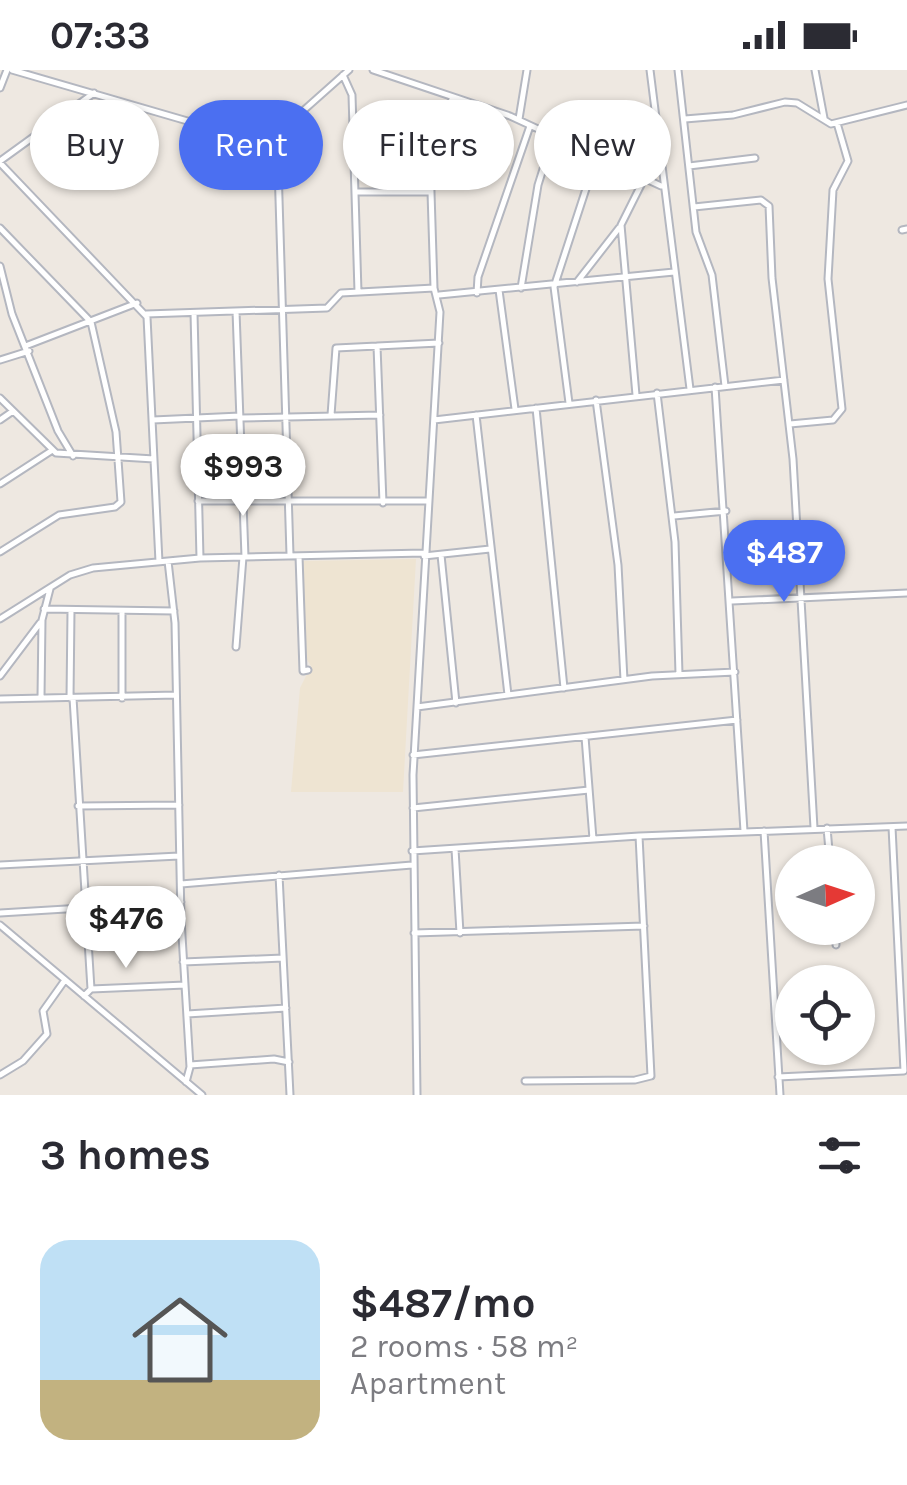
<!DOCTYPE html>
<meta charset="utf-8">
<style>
body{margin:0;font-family:Karla,sans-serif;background:#f2f2f3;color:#2b2b33;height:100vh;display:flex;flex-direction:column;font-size:38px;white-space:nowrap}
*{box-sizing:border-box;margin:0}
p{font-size:32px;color:#7c7c81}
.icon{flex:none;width:55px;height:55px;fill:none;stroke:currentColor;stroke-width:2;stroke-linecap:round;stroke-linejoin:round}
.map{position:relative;height:1025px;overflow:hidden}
.panel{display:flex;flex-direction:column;background:#fff;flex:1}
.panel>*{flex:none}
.hud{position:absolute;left:30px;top:30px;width:848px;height:90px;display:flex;gap:20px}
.needle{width:65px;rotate:87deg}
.buttons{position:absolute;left:775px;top:775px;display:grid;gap:20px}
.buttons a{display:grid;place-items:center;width:100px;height:100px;border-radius:50%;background:#fff;box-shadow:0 2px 8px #0004;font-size:50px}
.price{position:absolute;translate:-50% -85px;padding:0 22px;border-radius:35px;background:#fff;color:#222;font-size:32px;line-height:65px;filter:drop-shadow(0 2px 5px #0008)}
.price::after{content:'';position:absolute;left:50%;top:60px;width:30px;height:22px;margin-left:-15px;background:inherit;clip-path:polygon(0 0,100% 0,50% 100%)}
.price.current{background:#4b6ff1;color:#fff}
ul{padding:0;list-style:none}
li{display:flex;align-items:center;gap:30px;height:250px;padding:0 40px}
li span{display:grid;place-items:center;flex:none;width:280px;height:200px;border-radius:30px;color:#555}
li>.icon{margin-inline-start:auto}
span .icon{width:120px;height:120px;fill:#fffc;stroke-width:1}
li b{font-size:42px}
h2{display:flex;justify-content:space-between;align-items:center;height:120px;padding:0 40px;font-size:42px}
.chip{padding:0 35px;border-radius:45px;background:#fff;box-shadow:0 2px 8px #0004;font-size:35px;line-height:90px}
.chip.current{background:#4b6ff1;color:#fff}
.status{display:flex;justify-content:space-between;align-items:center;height:70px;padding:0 50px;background:#fff;direction:ltr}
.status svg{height:28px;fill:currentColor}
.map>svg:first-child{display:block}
.education{fill:#eee4d2}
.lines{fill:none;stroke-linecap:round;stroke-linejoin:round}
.minor-casing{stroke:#b4b7c0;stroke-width:9}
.minor{stroke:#fff;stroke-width:5}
</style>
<div class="status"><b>07:33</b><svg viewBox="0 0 49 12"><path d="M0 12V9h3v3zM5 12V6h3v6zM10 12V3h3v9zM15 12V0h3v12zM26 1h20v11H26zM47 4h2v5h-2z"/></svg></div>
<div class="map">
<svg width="907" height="1025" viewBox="0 0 907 1025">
<rect width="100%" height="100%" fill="#eee8e1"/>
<path class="education" d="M416,489L403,722H291L300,618L311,596L306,588L303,491Z"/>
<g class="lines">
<g class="minor-casing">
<path id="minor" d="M12,0L239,66L277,64L349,0
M373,0L510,46L661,116
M650,0L690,319
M678,0L696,162L712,205L725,316
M815,0L824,48
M343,5L352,25L358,222
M0,18L7,0
M519,49L527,0
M685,49L733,45L785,32L797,33L831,54L907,35
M277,64L290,485
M0,91L94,23
M0,93L147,247L159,492
M689,96L755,88
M355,122H430
M694,137L761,130L769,136L772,208L793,389L814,758
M0,158L91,252L116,362L121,432L115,437L59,445L0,482
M902,160L907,159
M0,196L12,244L58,361L73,386
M577,212L619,158
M521,218L538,115L553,67
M499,220L515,339
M477,223L478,207L530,56
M439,225L674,202
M236,241L245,487
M194,243L200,488
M146,244L327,238L341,223L434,218
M28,275L137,233
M377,276L383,433
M0,290L29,281
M715,317L744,761
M657,323L675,472L679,604
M636,325L621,155L643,111
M0,328L56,383L154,389
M596,330L618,495L624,610
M569,333L554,217L597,85
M536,338L564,618
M331,345L336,278L439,273
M476,345L508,625
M241,348L380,345
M0,350L13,341
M153,350L240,346
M434,350L784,310
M790,354L833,350L842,339L828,209L833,120L848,91L837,53
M0,414L51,381
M198,431H427
M674,446L726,441
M441,485L456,633
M299,486L303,601L308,600
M424,486L490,479
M168,491L175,553L181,849L190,997L186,1012
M732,531L907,523
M44,539L174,541
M122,541V628
M0,549L70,505L93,498L200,488L424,483
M236,577L243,487
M0,606L40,553
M41,627L42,550L50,519
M70,628L71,541
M73,628L91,919
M0,629L176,625
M417,637L652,606L735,602
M585,667L593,769
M413,685L737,650
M78,736L179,735
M413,738L589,720
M892,757L904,1001
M827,758L830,792
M764,761L780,1025
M455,779L460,863
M412,781L639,766L907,756
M0,795L179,786
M279,805L290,1025
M181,814L412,795
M0,843L181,832
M0,855L202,1025
M835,858L836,875
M414,863L644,856
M88,870L182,865
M183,892L283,888
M84,926L91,919L185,915
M187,944L286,938
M190,995L274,989L289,992
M0,1005L23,991L47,964L43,941L65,910
M778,1007L904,1001
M525,1011L635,1010L651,1006L639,766
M417,1025L413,705L440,242L434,218L430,90L452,29"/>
</g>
<use href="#minor" class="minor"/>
</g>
</svg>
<div class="buttons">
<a><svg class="needle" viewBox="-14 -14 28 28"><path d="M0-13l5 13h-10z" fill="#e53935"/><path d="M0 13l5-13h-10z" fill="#7c7c81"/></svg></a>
<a><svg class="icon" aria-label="locate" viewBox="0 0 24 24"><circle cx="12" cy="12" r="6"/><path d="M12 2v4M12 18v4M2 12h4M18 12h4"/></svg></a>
</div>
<b class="price" style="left:243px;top:449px">$993</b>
<b class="price current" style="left:784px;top:535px">$487</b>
<b class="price" style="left:126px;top:901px">$476</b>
<div class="hud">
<a class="chip">Buy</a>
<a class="chip current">Rent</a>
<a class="chip">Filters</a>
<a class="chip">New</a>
</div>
</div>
<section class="panel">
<h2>3 homes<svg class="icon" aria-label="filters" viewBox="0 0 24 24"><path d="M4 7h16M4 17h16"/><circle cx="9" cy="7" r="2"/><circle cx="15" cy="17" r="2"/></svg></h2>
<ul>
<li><span style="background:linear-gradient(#bfe0f5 70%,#c2b280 0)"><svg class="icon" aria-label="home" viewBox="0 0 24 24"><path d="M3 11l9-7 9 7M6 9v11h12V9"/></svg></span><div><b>$487/mo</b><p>2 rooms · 58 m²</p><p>Apartment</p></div></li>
</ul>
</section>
